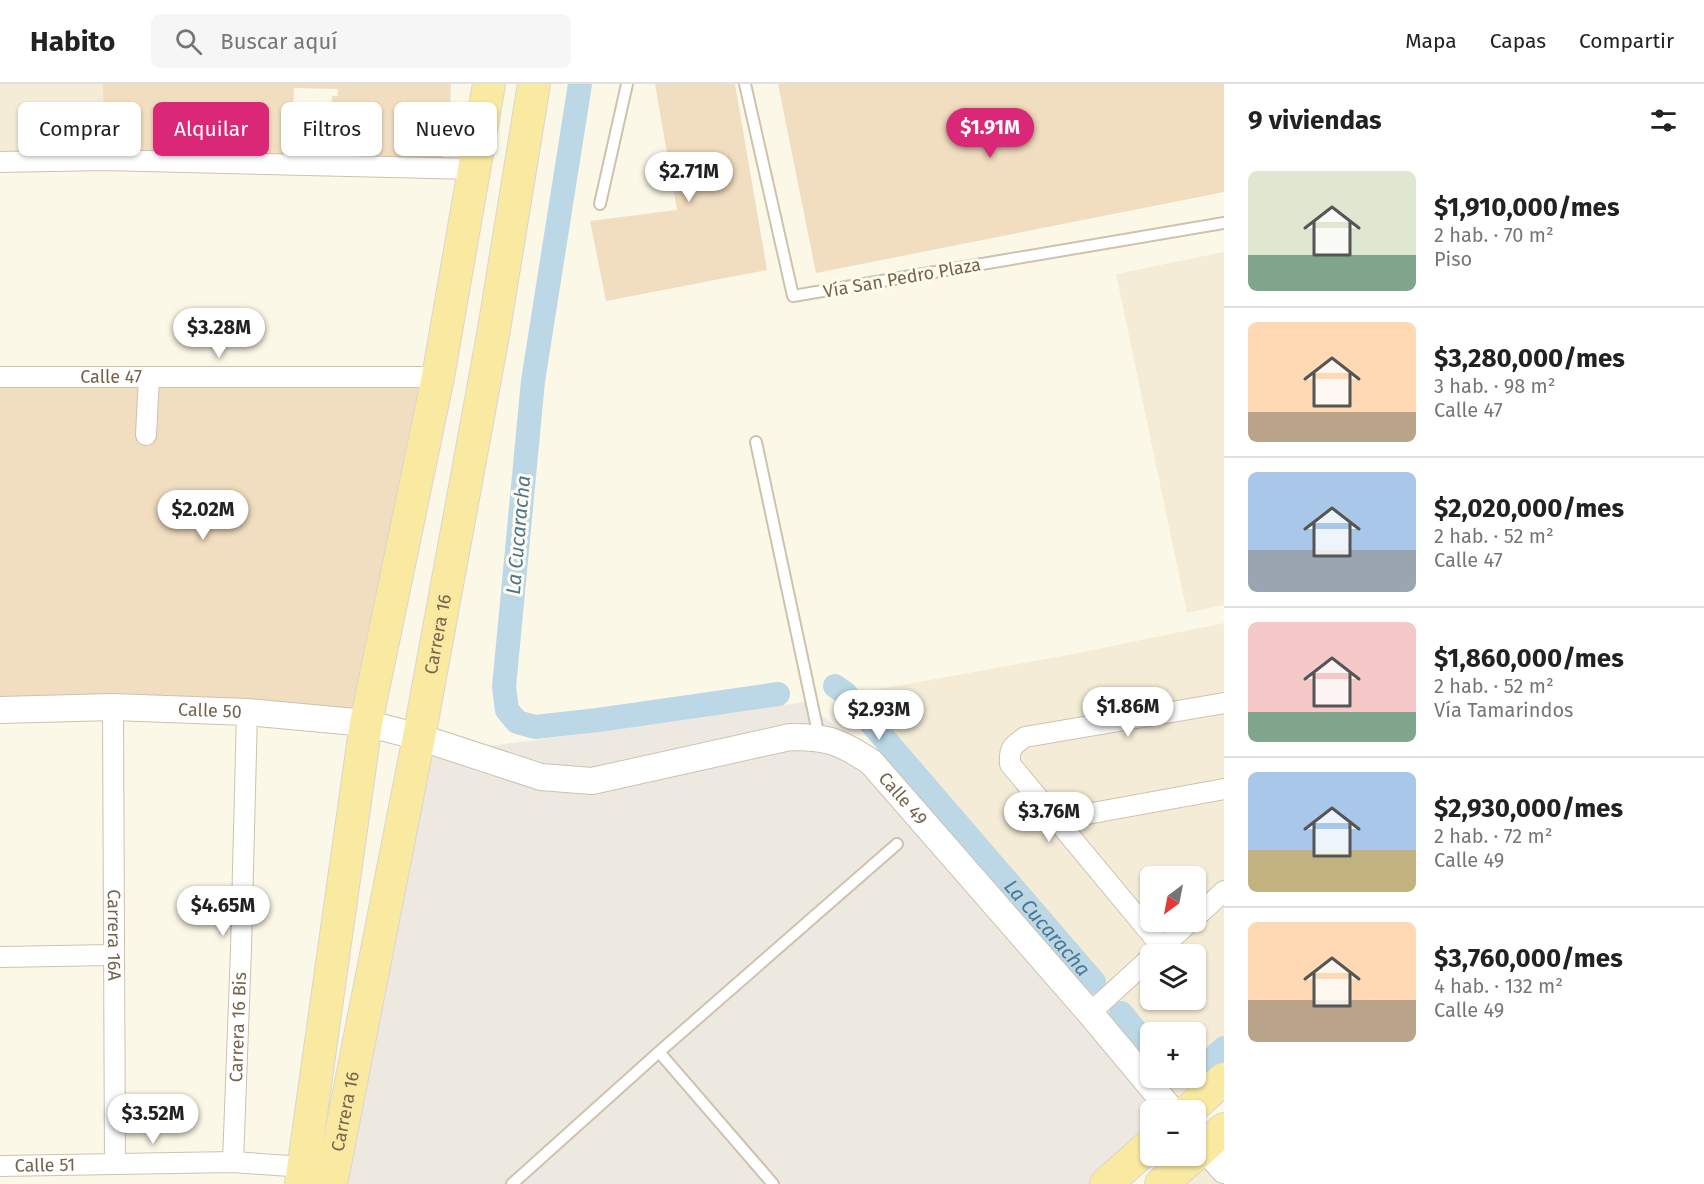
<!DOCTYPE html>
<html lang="es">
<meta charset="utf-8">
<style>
body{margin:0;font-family:"Fira Sans",sans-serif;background:#f6f6f6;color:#222;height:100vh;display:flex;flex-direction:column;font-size:22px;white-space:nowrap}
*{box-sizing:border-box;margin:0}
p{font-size:20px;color:#767676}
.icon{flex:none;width:33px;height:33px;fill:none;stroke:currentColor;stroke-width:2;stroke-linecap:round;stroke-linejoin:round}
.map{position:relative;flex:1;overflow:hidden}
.details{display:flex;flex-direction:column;background:#fff;width:480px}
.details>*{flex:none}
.top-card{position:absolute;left:18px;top:18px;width:570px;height:54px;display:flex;gap:12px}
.needle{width:39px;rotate:212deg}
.controls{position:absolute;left:1140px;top:782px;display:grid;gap:12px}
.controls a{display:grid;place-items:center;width:66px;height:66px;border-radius:9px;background:#fff;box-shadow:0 2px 4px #0004;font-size:30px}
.price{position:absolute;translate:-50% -51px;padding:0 14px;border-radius:21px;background:#fff;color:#222;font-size:20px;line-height:39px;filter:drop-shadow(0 2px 3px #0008)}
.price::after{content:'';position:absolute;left:50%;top:36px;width:18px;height:14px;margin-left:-9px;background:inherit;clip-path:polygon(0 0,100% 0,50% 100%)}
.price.active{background:#db2777;color:#fff}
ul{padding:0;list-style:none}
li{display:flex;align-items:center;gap:18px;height:150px;padding:0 24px}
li+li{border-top:2px solid #e0e0e0}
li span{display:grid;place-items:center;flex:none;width:168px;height:120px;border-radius:9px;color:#555}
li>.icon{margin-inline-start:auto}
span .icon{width:72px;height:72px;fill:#fffc;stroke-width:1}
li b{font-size:26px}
h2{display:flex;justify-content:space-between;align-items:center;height:72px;padding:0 24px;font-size:26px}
.pill{padding:0 21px;border-radius:9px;background:#fff;box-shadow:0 2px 4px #0004;font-size:21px;line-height:54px}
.pill.active{background:#db2777;color:#fff}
header{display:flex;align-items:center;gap:36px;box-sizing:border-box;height:84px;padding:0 30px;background:#fff;border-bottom:2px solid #e0e0e0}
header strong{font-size:28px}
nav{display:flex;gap:33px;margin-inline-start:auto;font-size:21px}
.search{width:420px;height:54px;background:#f6f6f6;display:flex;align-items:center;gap:15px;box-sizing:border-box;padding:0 21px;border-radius:9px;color:#767676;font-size:22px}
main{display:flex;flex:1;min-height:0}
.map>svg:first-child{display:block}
.residential{fill:#f4ecd6;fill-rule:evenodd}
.industrial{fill:#ede9e1}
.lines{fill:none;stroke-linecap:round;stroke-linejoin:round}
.canal{stroke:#bcd7e6;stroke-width:24}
.building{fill:#f1ddbf}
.service-casing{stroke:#cec2ad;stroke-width:14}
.minor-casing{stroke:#cec2ad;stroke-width:22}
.tertiary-casing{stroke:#cec2ad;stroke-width:28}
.primary-casing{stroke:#dbd6d0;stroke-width:34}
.service{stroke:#fff;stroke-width:10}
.minor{stroke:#fff;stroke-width:20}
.tertiary{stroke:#fff;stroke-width:26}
.primary{stroke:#f9e9a1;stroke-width:32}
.labels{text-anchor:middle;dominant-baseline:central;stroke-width:6;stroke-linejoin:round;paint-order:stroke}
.street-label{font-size:18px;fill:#76634c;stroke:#fffbee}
.water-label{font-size:20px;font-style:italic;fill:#497690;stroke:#fffbee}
</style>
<header>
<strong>Habito</strong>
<div class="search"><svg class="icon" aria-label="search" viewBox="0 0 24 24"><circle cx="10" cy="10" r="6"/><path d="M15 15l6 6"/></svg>Buscar aquí</div>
<nav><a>Mapa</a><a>Capas</a><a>Compartir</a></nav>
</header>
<main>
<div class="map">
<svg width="1224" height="1100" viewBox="0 0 1224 1100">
<rect width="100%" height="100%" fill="#fcf8e7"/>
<path class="residential" d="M0,0H103L104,76L0,78Z
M1224,168V521L1187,529L1116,190Z
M1224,539V995L1172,1026L887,683L874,606L1073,570ZM1150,792H1196V837H1150ZM1150,870H1196V915H1150ZM1150,948H1196V993H1150Z
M1203,1069L1224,1091V1100H1167Z"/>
<path class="industrial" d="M805,618L887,683L1172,1026H1150V1060L1103,1100H340L426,670L582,650Z"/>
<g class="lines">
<g class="canal">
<path d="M580,0L533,297L504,603L507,626L517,638L535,643L598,636L778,610"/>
<path id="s1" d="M835,602L845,609L1094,898"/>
<path d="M1121,929L1150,964"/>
<path d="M1196,987L1200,986L1224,964"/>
</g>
</g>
<path class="building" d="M103,0H451L450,28L442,74L336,72V52H331L332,12H338V5L294,4L292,44H287V70L104,76Z
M655,0H735L767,186L606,217L590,137L677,126Z
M778,0H1224V108L816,189Z
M0,293H438L366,639L0,624Z"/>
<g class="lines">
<g class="service-casing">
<path id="service" d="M745,0L793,212L1224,139
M600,120L627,0
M756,358L819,653
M659,968L897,760
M512,1100L659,968L773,1100"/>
</g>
<g class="minor-casing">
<g id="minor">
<path d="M0,78L104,76L473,85"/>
<path id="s2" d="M0,293H438"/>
<path d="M146,351L149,293"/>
<path id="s3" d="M113,623L115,1080"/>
<path d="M1054,736L1224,705"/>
<path d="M1196,833L1224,807"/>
<path d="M1162,863L1010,680C1009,664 1012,662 1025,653L1224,619"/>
<path d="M1155,870L1191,837"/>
<path d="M0,873L113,871"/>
<path d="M1090,929L1150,874"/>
<path id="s4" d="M233,1078L241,865L247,628"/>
<path id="s5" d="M0,1082L233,1078L304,1083"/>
</g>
</g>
<g class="tertiary-casing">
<g id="tertiary">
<path id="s6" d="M0,626L113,623L247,628L366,639L419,653L541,693L592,697L790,653C828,653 839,657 871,678L1090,929L1171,1026"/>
<path d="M1196,1054L1224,1086"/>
</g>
</g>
<g class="primary-casing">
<g id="primary">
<path d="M1189,1026L1224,995"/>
<path d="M1196,1070L1224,1045"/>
<path d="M301,1100L366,639L438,293L489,0"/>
<path id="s7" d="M331,1100L419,653L493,251L534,0"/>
<path d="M1106,1100L1150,1061"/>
<path d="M1161,1100L1195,1071"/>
</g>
</g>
<use href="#service" class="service"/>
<use href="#minor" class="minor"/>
<use href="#tertiary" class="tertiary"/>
<use href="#primary" class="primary"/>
</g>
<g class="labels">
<g class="street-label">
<text transform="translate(902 194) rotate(-10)">Vía San Pedro Plaza</text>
<text stroke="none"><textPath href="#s2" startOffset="111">Calle 47</textPath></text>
<text stroke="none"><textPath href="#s7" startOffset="560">Carrera 16</textPath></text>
<text stroke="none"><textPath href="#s6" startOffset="210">Calle 50</textPath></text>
<text stroke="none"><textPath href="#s6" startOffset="939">Calle 49</textPath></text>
<text stroke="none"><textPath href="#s3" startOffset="228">Carrera 16A</textPath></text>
<text stroke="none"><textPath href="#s4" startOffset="135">Carrera 16 Bis</textPath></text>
<text stroke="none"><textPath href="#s7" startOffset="74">Carrera 16</textPath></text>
<text stroke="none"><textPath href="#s5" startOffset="45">Calle 51</textPath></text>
</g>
<g class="water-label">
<text transform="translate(518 451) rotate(-85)">La Cucaracha</text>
<text stroke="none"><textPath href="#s1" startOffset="322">La Cucaracha</textPath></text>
</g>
</g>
</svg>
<div class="controls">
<a><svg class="needle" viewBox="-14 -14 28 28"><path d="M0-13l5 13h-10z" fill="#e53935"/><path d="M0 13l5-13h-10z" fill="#767676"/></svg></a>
<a><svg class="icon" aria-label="layers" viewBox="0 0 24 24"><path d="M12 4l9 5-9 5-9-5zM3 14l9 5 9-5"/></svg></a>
<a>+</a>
<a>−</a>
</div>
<b class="price active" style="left:990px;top:75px">$1.91M</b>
<b class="price" style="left:689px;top:119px">$2.71M</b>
<b class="price" style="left:219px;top:275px">$3.28M</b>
<b class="price" style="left:203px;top:457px">$2.02M</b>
<b class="price" style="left:1128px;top:654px">$1.86M</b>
<b class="price" style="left:879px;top:657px">$2.93M</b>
<b class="price" style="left:1049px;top:759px">$3.76M</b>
<b class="price" style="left:223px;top:853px">$4.65M</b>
<b class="price" style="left:153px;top:1061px">$3.52M</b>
<div class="top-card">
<a class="pill">Comprar</a>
<a class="pill active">Alquilar</a>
<a class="pill">Filtros</a>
<a class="pill">Nuevo</a>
</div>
</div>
<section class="details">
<h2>9 viviendas<svg class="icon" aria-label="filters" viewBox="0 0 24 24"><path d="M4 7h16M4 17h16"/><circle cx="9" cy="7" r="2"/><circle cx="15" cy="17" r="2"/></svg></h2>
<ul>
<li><span style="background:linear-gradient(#dfe7d0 70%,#7fa58c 0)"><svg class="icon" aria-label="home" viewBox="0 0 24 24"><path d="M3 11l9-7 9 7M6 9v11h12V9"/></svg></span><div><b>$1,910,000/mes</b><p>2 hab. · 70 m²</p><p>Piso</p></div></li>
<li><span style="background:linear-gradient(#ffd9b3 75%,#b9a48a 0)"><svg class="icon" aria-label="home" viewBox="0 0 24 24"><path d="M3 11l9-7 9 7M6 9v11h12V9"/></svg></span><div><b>$3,280,000/mes</b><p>3 hab. · 98 m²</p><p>Calle 47</p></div></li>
<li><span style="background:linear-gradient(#a9c7e8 65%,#9aa5b1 0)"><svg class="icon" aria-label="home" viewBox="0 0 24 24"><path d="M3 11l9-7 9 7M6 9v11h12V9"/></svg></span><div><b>$2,020,000/mes</b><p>2 hab. · 52 m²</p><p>Calle 47</p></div></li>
<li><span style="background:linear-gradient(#f6c9c9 75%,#7fa58c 0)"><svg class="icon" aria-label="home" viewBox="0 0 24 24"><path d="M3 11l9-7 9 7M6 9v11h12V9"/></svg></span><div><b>$1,860,000/mes</b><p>2 hab. · 52 m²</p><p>Vía Tamarindos</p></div></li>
<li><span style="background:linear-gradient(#a9c7e8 65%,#c2b280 0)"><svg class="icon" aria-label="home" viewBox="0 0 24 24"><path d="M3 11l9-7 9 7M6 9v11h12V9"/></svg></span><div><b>$2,930,000/mes</b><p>2 hab. · 72 m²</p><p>Calle 49</p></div></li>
<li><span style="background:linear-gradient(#ffd9b3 65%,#b9a48a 0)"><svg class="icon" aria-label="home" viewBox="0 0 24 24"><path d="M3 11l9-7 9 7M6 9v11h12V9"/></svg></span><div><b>$3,760,000/mes</b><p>4 hab. · 132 m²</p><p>Calle 49</p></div></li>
</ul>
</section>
</main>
